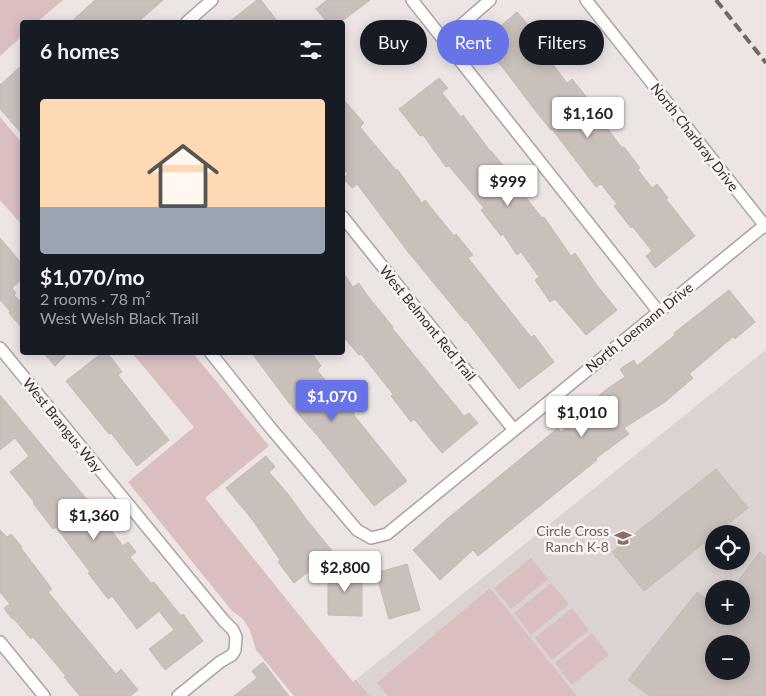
<!DOCTYPE html>
<meta charset="utf-8">
<style>
body{margin:0;font-family:Lato,sans-serif;background:#242831;color:#f1f3f6;height:100vh;display:flex;flex-direction:column;font-size:19px;white-space:nowrap}
*{box-sizing:border-box;margin:0}
p{font-size:16px;color:#9ea1a6}
.icon{flex:none;width:28px;height:28px;fill:none;stroke:currentColor;stroke-width:2;stroke-linecap:round;stroke-linejoin:round}
.map{position:relative;flex:1;overflow:hidden}
.drawer{position:absolute;left:20px;top:20px;width:325px;height:335px;display:flex;flex-direction:column;background:#171b24;border-radius:5px;box-shadow:0 2px 12px #0003}
.drawer>*{flex:none}
.guide{position:absolute;left:360px;top:20px;width:330px;height:45px;display:flex;gap:10px}
.tools{position:absolute;left:705px;top:525px;display:grid;gap:10px}
.tools a{display:grid;place-items:center;width:45px;height:45px;border-radius:50%;background:#171b24;box-shadow:0 2px 12px #0003;font-size:25px}
.price{position:absolute;translate:-50% -42px;padding:0 11px;border-radius:5px;background:#fff;color:#222;font-size:16px;line-height:32px;filter:drop-shadow(0 1px 2px #0008)}
.price::after{content:'';position:absolute;left:50%;top:30px;width:15px;height:11px;margin-left:-8px;background:inherit;clip-path:polygon(0 0,100% 0,50% 100%)}
.price.active{background:#6773e6;color:#fff}
ul{padding:0;list-style:none}
li{display:grid;align-content:center;gap:10px;height:265px;padding:0 20px}
li span{display:grid;place-items:center;height:155px;border-radius:5px;color:#555}
li>.icon{margin-inline-start:auto}
span .icon{width:90px;height:90px;fill:#fffc;stroke-width:1}
li b{font-size:21px}
h2{display:flex;justify-content:space-between;align-items:center;height:60px;padding:0 20px;font-size:21px}
.pill{padding:0 18px;border-radius:22px;background:#171b24;box-shadow:0 2px 12px #0003;font-size:18px;line-height:45px}
.pill.active{background:#6773e6;color:#fff}
.map>svg:first-child{display:block}
.built{fill:#dbd3d1;fill-rule:evenodd}
.green{fill:#dbbec0}
.building{fill:#c9c0bb;stroke:#c5b9b6;fill-rule:evenodd}
.lines{fill:none;stroke-linecap:round;stroke-linejoin:round}
.street-casing{stroke:#aca39e;stroke-width:14}
.street{stroke:#fff;stroke-width:11}
.rail{stroke:#77685f;stroke-width:4;stroke-dasharray:10 5;stroke-linecap:butt}
.labels{text-anchor:middle;dominant-baseline:central;stroke-width:5;stroke-linejoin:round;paint-order:stroke}
.street-label{font-size:14px;fill:#3b2d24;stroke:#f8f4f3}
.education-label{font-size:14px;fill:#785e54;stroke:#f8f4f3;text-anchor:end}
</style>
<div class="map">
<svg width="766" height="696" viewBox="0 0 766 696">
<rect width="100%" height="100%" fill="#ece5e3"/>
<path class="built" d="M766,350V696H370L357,679ZM714,534H741V561H714ZM714,589H741V616H714ZM714,644H741V671H714Z"/>
<path class="green" d="M0,0H63L37,22H22V36L0,56Z
M0,117L22,143V225L0,200Z
M132,353H193L269,446L205,498L353,682L356,679L370,696H294L256,650L250,630L243,619L232,611L128,482L194,427Z
M531,558L548,579L511,609L494,588Z
M551,583L569,604L531,635L514,613Z
M490,588L577,696H388L377,683Z
M572,608L589,630L552,660L535,638Z
M592,633L609,655L572,685L555,663Z"/>
<path class="building" d="M95,0H163L138,22H71Z
M257,0H261L278,22H229Z
M327,0H370L341,22H327L316,9Z
M517,12L536,34L532,37L567,83L572,79L589,100L587,101L622,148L624,147L640,168L638,170L652,188L657,184L668,198L666,199L695,236L655,268L646,256L652,251L632,226L631,228L614,206L617,204L601,184L596,187L552,129L551,130L534,109L500,64H499L481,43Z
M22,65V134L0,109V85Z
M439,78L448,88L442,93L461,117L463,115L490,151H491L517,182L521,179L530,190L524,195L542,218L544,217L571,256L575,253L596,284L617,310L586,335L555,299L550,302L535,280L539,277L521,252L517,255L503,234L501,236L481,210L484,208L449,166L446,167L423,135L420,136L399,109Z
M342,98L364,123L360,127L396,170L397,169L422,203L425,200L454,236L456,234L473,255L468,258L531,337L534,335L554,362L519,389L466,320L465,321L408,252L357,184L352,188L343,178L348,174L342,168Z
M0,238L22,264V279L12,288L16,293L14,295L21,302L22,300V328L9,313L10,311L0,300Z
M342,271L353,287L359,283L367,295L393,327L392,328L464,416L469,413L478,423L442,453L414,419L411,422L391,396L393,394L361,354L359,355L342,335Z
M729,290L755,322L735,339L733,337L689,374L693,378L665,402L624,428L629,434L595,459L597,460L478,556L473,550L440,580L413,550L447,519L558,428L561,432L582,416L578,412L607,389L625,377L620,369L634,360L637,366L675,335L674,333Z
M43,352H69L55,366Z
M103,352H107L122,372L118,375L169,440L137,466L111,433L109,434L66,381Z
M251,352H311L321,366L317,370L332,389L334,387L355,412L353,414L407,481L374,506L321,440L289,403Z
M0,395L99,514L123,546L128,542L136,552L130,557L151,583L154,582L181,616L183,614L203,641L165,670L149,649L174,630L159,611L137,629L112,596L108,599L88,573L90,572L56,527L53,529L33,503L34,502L10,472L29,456L15,438L0,450Z
M266,456L275,467L269,472L288,494L306,519L333,552L294,583L278,562L280,560L251,518L226,488Z
M716,469L748,508L715,534H714V535L644,591L612,552Z
M0,530L7,537L11,534L22,547L21,548L52,589L48,592L116,674L121,669L138,690L130,696H80L64,677L66,676L33,637L31,639L13,618L12,619L4,608L10,604L0,592Z
M760,552L766,557V696H650L628,680L697,592L714,605V616H741V589H732ZM714,644H741V671H714Z
M407,564L420,610L389,619L376,573Z
M328,570L362,571V616L328,615Z
M263,662L289,696H234L257,678L252,671Z"/>
<g class="lines">
<g class="street-casing">
<path id="street" d="M412,0L658,311
M586,0L766,227
M187,22L212,0
M444,40L490,0
M342,216L514,430
M0,348L224,621L233,630L236,637L235,650L232,655L220,662L178,696
M210,352L269,426L357,530L371,538L387,534L765,225
M0,642L44,696"/>
</g>
<use href="#street" class="street"/>
<path class="rail" d="M716,0L766,63"/>
</g>
<defs>
<g id="school-bare" transform="scale(1.35)"><path d="M0-5L7-2L0 1L-7-2ZM-4 1L0 2.5L4 1V4Q0 6-4 4Z" fill="#8d6e63" stroke="#f8f4f3" stroke-width="2.5" paint-order="stroke"/></g>
</defs>
<g fill-rule="evenodd">
<use href="#school-bare" x="623" y="538"/>
</g>
<g class="labels">
<g class="street-label">
<text transform="translate(695 137) rotate(52)">North Charbray Drive</text>
<text transform="translate(428 323) rotate(51)">West Belmont Red Trail</text>
<text transform="translate(639 327) rotate(-39)">North Loemann Drive</text>
<text transform="translate(63 425) rotate(51)">West Brangus Way</text>
</g>
<g class="education-label">
<text x="609" y="530">Circle Cross<tspan x="609" dy="16">Ranch K-8</tspan></text>
</g>
</g>
</svg>
<div class="tools">
<a><svg class="icon" aria-label="locate" viewBox="0 0 24 24"><circle cx="12" cy="12" r="6"/><path d="M12 2v4M12 18v4M2 12h4M18 12h4"/></svg></a>
<a>+</a>
<a>−</a>
</div>
<b class="price" style="left:588px;top:139px">$1,160</b>
<b class="price" style="left:508px;top:207px">$999</b>
<b class="price active" style="left:332px;top:422px">$1,070</b>
<b class="price" style="left:582px;top:438px">$1,010</b>
<b class="price" style="left:94px;top:541px">$1,360</b>
<b class="price" style="left:345px;top:593px">$2,800</b>
<div class="guide">
<a class="pill">Buy</a>
<a class="pill active">Rent</a>
<a class="pill">Filters</a>
</div>
<section class="drawer">
<h2>6 homes<svg class="icon" aria-label="filters" viewBox="0 0 24 24"><path d="M4 7h16M4 17h16"/><circle cx="9" cy="7" r="2"/><circle cx="15" cy="17" r="2"/></svg></h2>
<ul>
<li><span style="background:linear-gradient(#ffd9b3 70%,#9aa5b1 0)"><svg class="icon" aria-label="home" viewBox="0 0 24 24"><path d="M3 11l9-7 9 7M6 9v11h12V9"/></svg></span><div><b>$1,070/mo</b><p>2 rooms · 78 m²</p><p>West Welsh Black Trail</p></div></li>
</ul>
</section>
</div>
